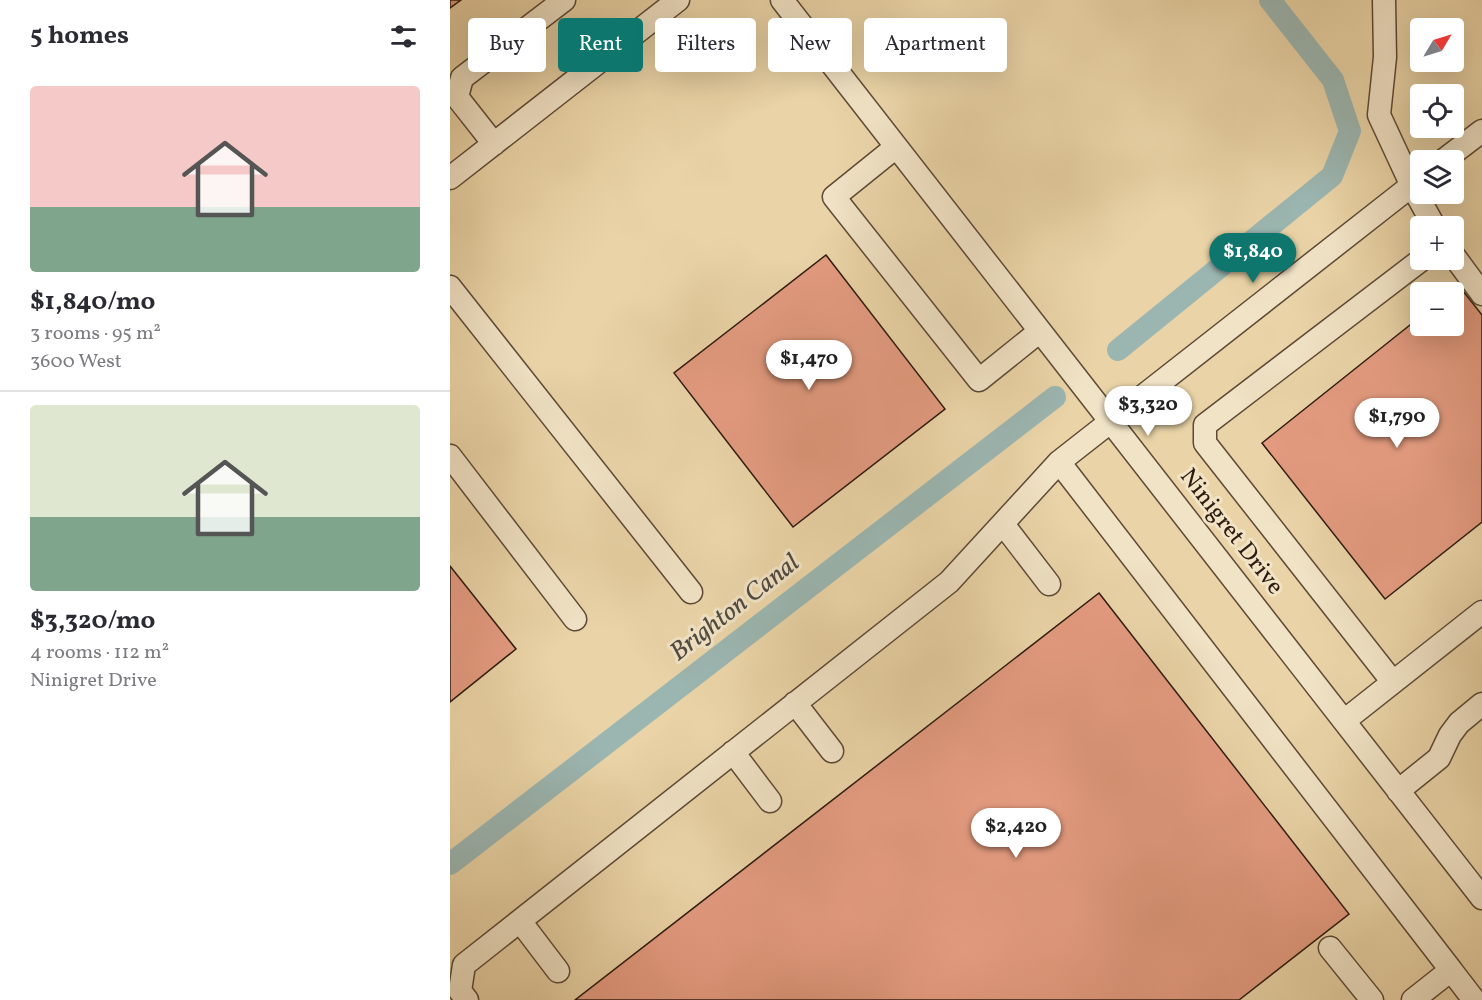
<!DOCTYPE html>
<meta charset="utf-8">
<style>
body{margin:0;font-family:Vollkorn,serif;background:#f2f2f3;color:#2b2b33;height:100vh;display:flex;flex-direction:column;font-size:22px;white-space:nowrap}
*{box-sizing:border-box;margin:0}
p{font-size:20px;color:#7c7c81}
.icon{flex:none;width:33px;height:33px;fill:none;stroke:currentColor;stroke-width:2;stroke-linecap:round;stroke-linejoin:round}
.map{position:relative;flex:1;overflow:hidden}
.details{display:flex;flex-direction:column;background:#fff;width:450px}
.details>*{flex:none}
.guide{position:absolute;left:18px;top:18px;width:570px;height:54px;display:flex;gap:12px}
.needle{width:39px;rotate:52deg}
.fabs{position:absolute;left:960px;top:18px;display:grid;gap:12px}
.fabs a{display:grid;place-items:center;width:54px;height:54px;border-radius:6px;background:#fff;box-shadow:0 6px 24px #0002;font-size:30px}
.price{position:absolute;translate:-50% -51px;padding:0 14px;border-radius:21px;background:#fff;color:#222;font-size:20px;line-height:39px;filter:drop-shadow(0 2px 3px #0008)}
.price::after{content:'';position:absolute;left:50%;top:36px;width:18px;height:14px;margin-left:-9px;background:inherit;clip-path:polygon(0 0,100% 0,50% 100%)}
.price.active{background:#0f766e;color:#fff}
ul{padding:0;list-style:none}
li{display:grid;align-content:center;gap:12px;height:318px;padding:0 30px}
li+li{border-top:2px solid #e1e1e2}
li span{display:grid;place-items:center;height:186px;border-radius:6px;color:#555}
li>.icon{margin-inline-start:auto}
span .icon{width:108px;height:108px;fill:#fffc;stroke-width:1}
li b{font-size:26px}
h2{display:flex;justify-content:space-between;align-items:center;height:72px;padding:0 30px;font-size:26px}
.pill{padding:0 21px;border-radius:6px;background:#fff;box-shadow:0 6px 24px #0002;font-size:21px;line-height:54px}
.pill.active{background:#0f766e;color:#fff}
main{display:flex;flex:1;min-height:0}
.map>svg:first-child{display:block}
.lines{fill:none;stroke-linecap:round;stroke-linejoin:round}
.canal{stroke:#9bb6b1;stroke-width:22}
.building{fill:#e49b80;stroke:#2e1b11;stroke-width:1.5}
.minor-casing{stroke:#5d4936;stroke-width:25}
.minor{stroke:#f1e3c6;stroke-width:22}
.labels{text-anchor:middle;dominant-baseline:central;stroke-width:6;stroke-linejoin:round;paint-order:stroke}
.street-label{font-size:24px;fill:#2e1b11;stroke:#f1e3c6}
.water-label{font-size:26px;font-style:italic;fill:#4f4a41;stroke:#f1e3c6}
</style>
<main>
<section class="details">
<h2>5 homes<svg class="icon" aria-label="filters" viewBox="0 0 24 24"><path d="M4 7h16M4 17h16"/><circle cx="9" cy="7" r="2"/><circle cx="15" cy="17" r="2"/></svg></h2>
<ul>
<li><span style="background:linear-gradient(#f6c9c9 65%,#7fa58c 0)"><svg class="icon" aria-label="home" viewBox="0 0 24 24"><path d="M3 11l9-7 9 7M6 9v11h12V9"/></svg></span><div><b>$1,840/mo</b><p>3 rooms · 95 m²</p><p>3600 West</p></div></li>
<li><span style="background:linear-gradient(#dfe7d0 60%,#7fa58c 0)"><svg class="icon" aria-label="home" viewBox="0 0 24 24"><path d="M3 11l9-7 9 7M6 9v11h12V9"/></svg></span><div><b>$3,320/mo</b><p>4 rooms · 112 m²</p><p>Ninigret Drive</p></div></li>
</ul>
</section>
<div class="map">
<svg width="1032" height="1000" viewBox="0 0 1032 1000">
<rect width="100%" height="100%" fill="#ead4a7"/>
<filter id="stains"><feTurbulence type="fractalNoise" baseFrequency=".00333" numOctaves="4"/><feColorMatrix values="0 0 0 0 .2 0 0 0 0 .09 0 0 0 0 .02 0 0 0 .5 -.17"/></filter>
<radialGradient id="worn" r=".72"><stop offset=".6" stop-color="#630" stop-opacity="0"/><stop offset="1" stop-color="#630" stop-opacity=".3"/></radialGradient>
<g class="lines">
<path class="canal" d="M668,350L882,176L900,131L883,80L820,0
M0,864L605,397"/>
</g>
<path class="building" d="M0,0H11L0,8Z
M376,255L495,409L343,527L224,373Z
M1009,286L1032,315V522L935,599L812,443L970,317V326H1004V292H1002Z
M0,566L66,649L0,702Z
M649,593L899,914L789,1000H125Z"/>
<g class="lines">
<g class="minor-casing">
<path id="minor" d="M332,0L1032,898
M934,0L935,57L929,115L962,186L984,226
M44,144L7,97L12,78L114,0
M446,147L384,197L529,380L590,331
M994,160L1032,131
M0,178L228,0
M1004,256L1032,294
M0,287L241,592
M0,456L125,619
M609,462L1001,970L963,1000
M553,524L599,584
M942,681L755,443V425L971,260
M345,703L382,751
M894,721L1032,612
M283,752L320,801
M948,791L989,758L1000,735L1009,723L1032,704
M70,921L108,971
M880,948L922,1000
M1001,970L1024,1000
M17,1000L10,991L14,965L499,582L609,462L970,179"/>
</g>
<use href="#minor" class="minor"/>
</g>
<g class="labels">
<g class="street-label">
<text transform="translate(781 532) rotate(52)">Ninigret Drive</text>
</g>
<g class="water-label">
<text transform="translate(285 608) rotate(-38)">Brighton Canal</text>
</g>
</g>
<rect width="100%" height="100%" filter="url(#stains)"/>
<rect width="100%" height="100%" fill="url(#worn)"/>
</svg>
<div class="fabs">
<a><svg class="needle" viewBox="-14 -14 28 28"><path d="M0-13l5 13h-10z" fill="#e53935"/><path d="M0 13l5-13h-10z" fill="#7c7c81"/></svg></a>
<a><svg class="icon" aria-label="locate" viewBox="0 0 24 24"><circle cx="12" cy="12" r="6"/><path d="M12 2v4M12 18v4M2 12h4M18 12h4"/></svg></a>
<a><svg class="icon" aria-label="layers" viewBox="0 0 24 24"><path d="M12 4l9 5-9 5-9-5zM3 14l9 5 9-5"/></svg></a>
<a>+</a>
<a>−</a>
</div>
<b class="price active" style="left:803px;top:284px">$1,840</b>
<b class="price" style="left:359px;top:391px">$1,470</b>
<b class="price" style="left:698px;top:437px">$3,320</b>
<b class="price" style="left:947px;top:449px">$1,790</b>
<b class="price" style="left:566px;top:859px">$2,420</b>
<div class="guide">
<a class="pill">Buy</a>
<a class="pill active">Rent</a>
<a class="pill">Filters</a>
<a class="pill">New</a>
<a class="pill">Apartment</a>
</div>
</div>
</main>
